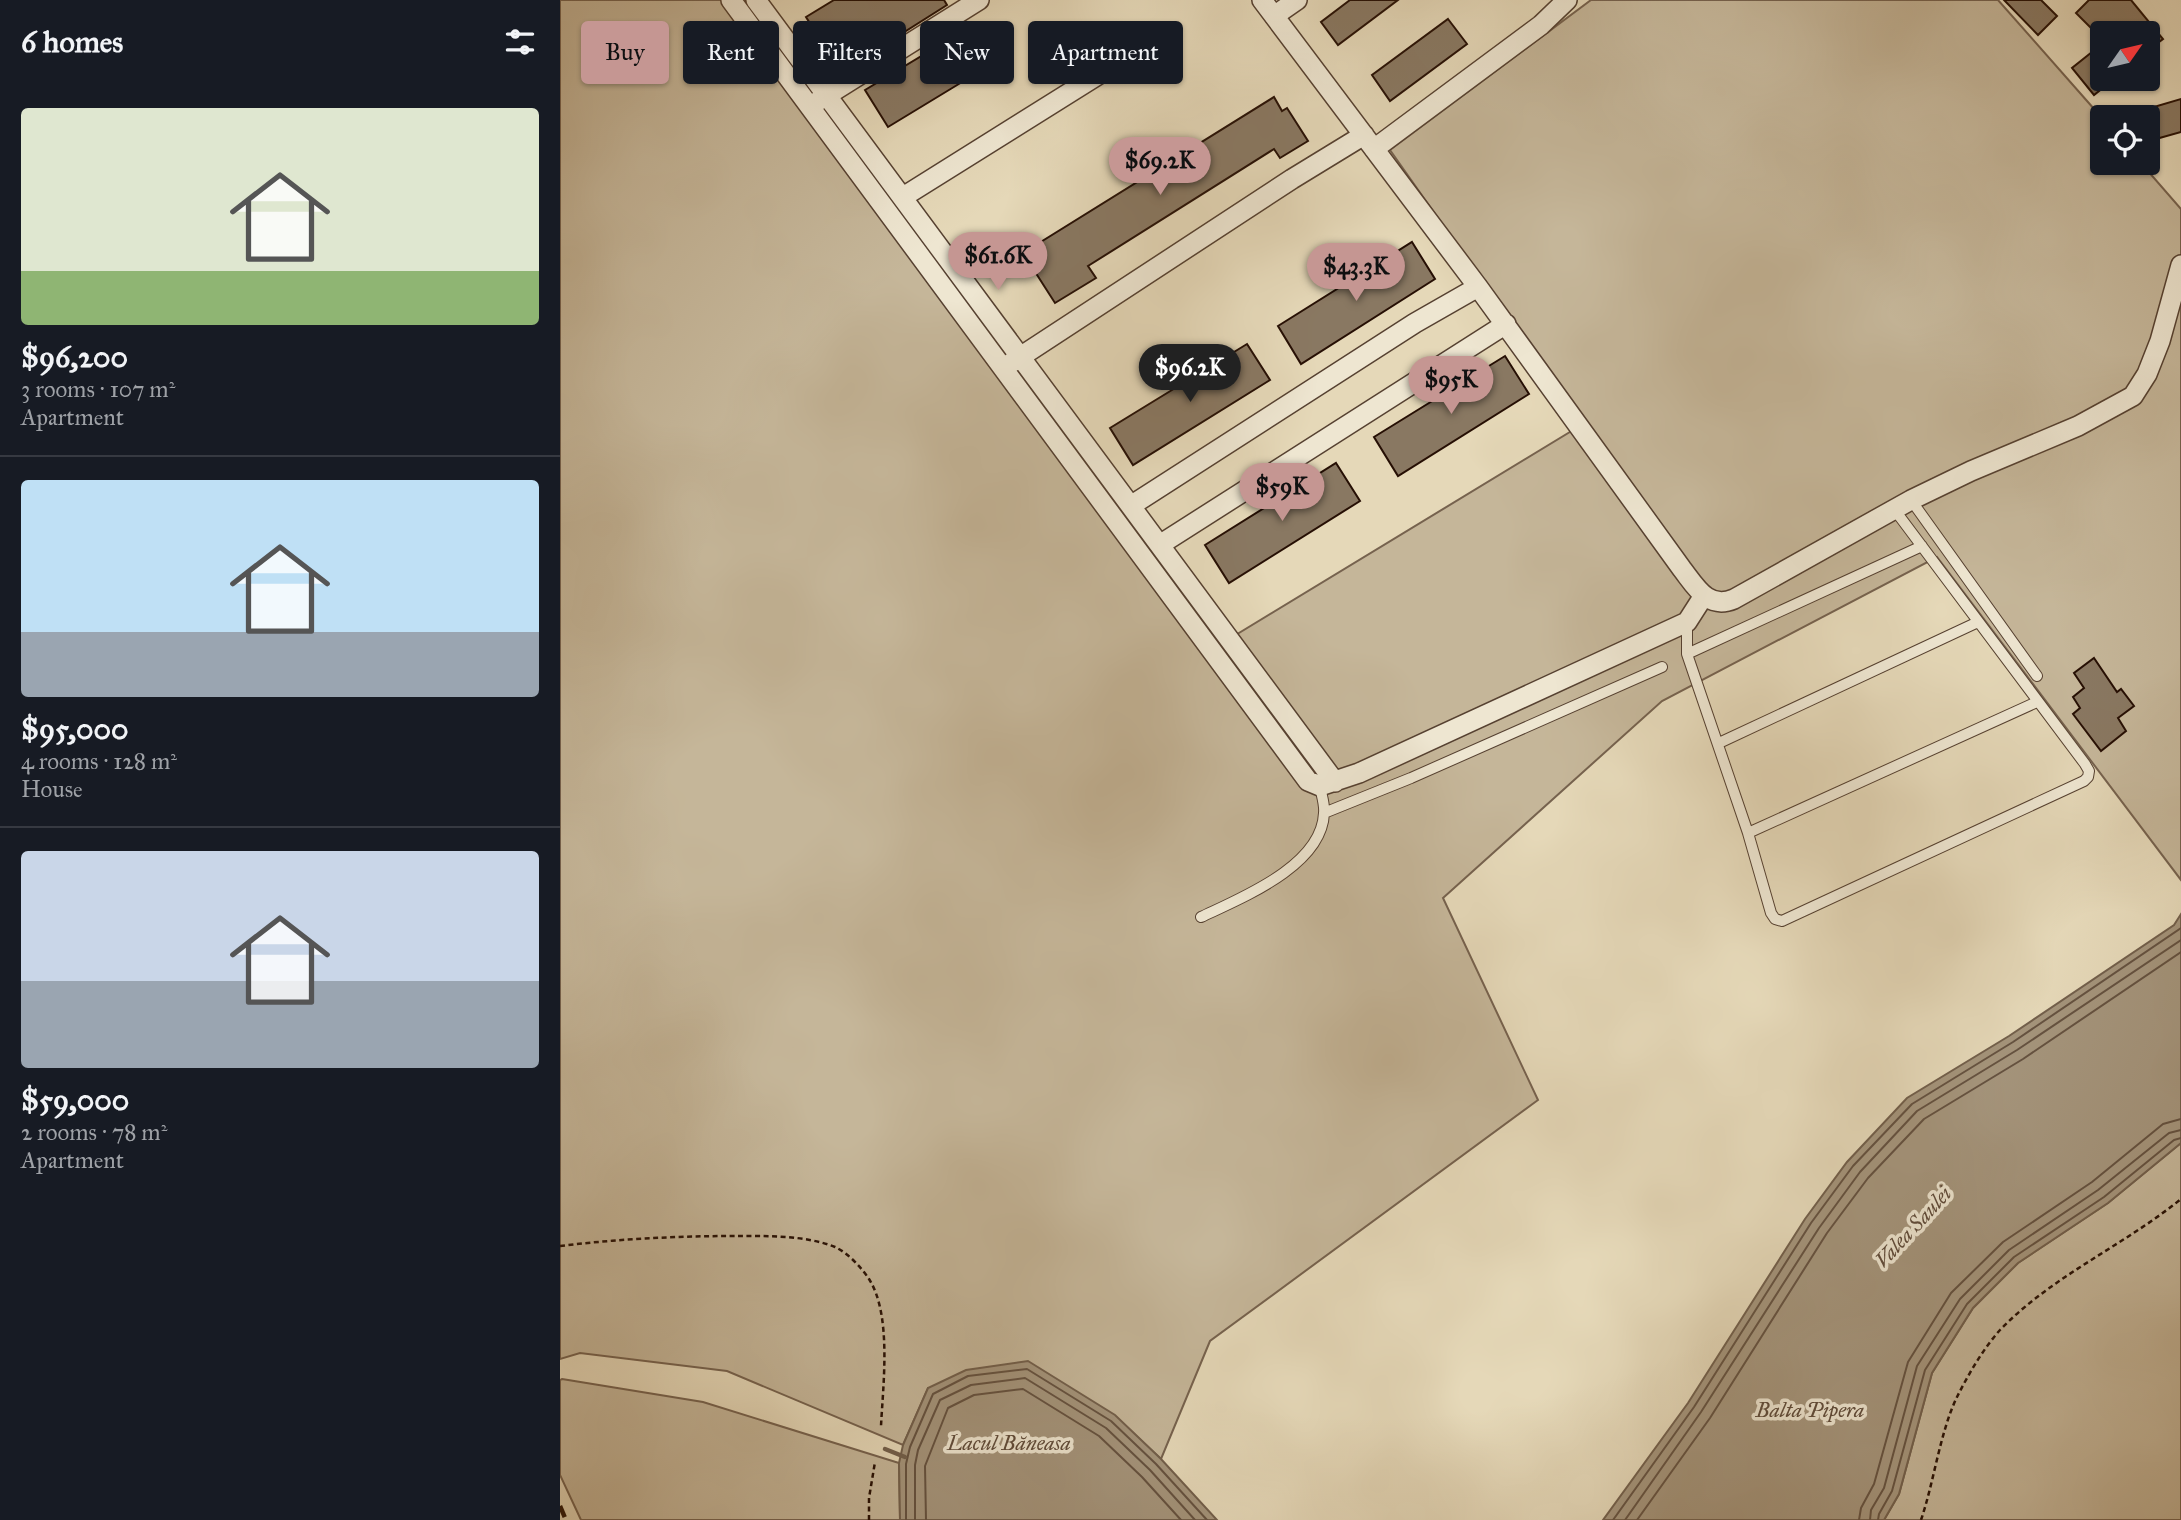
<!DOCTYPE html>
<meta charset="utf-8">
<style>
body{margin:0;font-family:"IM FELL Great Primer",serif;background:#242831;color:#f1f3f6;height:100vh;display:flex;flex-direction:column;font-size:26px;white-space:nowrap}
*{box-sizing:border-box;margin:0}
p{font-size:23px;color:#9ea1a6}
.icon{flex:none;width:38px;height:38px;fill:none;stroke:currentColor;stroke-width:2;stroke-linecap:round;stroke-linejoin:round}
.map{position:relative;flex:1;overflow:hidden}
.drawer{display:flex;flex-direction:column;background:#171b24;width:560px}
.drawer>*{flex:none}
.hud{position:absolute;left:21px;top:21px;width:665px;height:63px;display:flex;gap:14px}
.needle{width:46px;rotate:56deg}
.tools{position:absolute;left:1530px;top:21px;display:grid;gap:14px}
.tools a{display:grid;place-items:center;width:70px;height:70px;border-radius:7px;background:#171b24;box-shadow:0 2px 5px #0004;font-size:35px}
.price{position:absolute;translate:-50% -60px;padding:0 16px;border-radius:24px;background:#c59692;color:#111;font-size:23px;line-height:46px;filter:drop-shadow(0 2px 4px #0008)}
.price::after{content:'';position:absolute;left:50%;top:42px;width:21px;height:16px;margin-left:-10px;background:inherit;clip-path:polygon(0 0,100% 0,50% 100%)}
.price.on{background:#222;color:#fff}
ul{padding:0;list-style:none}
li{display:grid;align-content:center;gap:14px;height:371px;padding:0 21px}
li+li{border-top:2px solid #363941}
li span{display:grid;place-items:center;height:217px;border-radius:7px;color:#555}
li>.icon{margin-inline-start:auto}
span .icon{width:126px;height:126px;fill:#fffc;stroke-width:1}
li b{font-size:30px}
h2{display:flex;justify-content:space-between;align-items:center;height:84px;padding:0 21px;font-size:30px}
.chip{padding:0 24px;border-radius:7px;background:#171b24;box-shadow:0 2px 5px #0004;font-size:24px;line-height:63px}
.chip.on{background:#c59692;color:#111}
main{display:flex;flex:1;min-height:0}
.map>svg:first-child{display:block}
.grass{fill:#c5b699;stroke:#76624e;stroke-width:2}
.water{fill:#a4947b;stroke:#725f4b;stroke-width:2}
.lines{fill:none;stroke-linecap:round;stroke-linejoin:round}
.shore{stroke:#655240;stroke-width:2}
.stream{stroke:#725f4b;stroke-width:4.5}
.building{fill:#897862;stroke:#260f04;stroke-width:2}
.service-casing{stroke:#564131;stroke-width:12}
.minor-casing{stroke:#564131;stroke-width:22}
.path{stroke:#260f04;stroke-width:2.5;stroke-dasharray:5 3.5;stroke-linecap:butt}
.service{stroke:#eee6d1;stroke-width:10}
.minor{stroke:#eee6d1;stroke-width:19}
.rail{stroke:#260f04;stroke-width:4.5;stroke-dasharray:12 12;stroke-linecap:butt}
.labels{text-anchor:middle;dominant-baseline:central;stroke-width:7;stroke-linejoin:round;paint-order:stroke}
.water-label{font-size:21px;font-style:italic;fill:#5f4b3a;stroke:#eee6d1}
</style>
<main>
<section class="drawer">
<h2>6 homes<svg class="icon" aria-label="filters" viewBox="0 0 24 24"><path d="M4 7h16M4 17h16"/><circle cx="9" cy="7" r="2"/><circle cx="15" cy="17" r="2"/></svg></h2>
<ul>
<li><span style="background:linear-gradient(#dfe7d0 75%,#8fb573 0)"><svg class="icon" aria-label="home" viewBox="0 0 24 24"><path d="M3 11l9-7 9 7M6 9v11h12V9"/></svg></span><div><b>$96,200</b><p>3 rooms · 107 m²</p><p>Apartment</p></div></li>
<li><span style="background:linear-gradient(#bfe0f5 70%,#9aa5b1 0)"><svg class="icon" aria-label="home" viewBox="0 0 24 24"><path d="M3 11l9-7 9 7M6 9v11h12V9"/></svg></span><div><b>$95,000</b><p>4 rooms · 128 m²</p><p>House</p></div></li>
<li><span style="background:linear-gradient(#c9d6e8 60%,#9aa5b1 0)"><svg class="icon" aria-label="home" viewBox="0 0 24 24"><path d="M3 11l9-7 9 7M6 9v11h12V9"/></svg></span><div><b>$59,000</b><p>2 rooms · 78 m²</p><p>Apartment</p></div></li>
</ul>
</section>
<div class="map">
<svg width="1621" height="1520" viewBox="0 0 1621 1520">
<rect width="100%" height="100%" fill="#e5d8b8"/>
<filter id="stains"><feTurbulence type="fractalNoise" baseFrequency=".00286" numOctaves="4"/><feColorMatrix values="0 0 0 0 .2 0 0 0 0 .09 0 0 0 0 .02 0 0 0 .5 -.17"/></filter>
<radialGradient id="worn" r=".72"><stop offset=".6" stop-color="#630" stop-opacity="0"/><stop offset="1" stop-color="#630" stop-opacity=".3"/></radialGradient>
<path class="grass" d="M0,0H177L651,650L1023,424L830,150L1031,0H1438L1542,118V163H1581L1621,209V880L1377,557L1102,701L883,898L978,1100L650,1341L601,1459L555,1416L368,1388L343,1445L167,1371L20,1353L0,1359Z
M1621,1143V1520H1324L1339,1494L1372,1373L1413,1308L1458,1263L1548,1203Z
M2,1379L143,1402L339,1463L340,1520H21L0,1475V1380Z"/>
<path class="water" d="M1621,914V1143L1548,1203L1458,1263L1413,1308L1372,1373L1339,1494L1324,1520H1043L1128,1403L1245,1219L1287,1162L1347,1098L1449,1036L1614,925Z
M468,1361L555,1415L601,1459L657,1520H340L339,1463L343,1445L368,1388L406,1370Z"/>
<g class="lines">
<path class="shore" d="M346,1520V1464L350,1447L373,1394L408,1376L467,1369L551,1421L596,1464L647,1520
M355,1520V1465L358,1450L380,1400L411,1385L465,1378L546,1428L590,1470L635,1520
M366,1520L365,1466L388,1408L414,1395L463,1389L539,1436L582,1477L621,1520
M1053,1520L1134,1407L1251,1223L1293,1166L1352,1104L1453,1042L1621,928
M1065,1520L1141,1412L1259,1228L1300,1172L1357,1111L1457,1050L1621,940
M1077,1520L1150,1418L1267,1233L1308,1178L1364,1119L1463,1059L1621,952
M1299,1520L1301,1508L1314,1484L1348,1362L1391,1293L1443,1242L1532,1182L1603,1124L1621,1119
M1310,1520L1311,1510L1324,1488L1357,1366L1400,1299L1449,1250L1538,1190L1609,1133L1621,1130
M1318,1520L1319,1514L1332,1491L1365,1370L1407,1304L1454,1257L1544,1197L1614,1140L1621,1138"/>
<path class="stream" d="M325,1449L345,1457"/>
</g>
<path class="building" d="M274,0H384L387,5L281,72L246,17Z
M790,0H838L778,45L761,22Z
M1444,0H1481L1497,16L1478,35Z
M1529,0H1571L1603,39L1587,51V33H1536L1516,13Z
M888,19L907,44L830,101L812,75Z
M413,25L435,62L328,127L305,90Z
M1542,44V79H1554L1534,95L1512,68Z
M714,97L722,111L727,108L748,141L720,158L714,149L528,266L536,278L495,303L463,253Z
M1621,99V132L1596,139L1592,127L1587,128V109Z
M852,242L875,279L741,364L718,326Z
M687,344L710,380L573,465L550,428Z
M945,356L969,394L838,476L814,437Z
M776,463L800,501L669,583L645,545Z
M1534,658L1557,692L1561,689L1574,706L1558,718L1566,731L1541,751L1513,714L1520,708L1513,697L1524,688L1514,673Z"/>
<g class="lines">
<g class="service-casing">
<path id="service" d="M1351,500L1477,676
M1127,622V654L1188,833L1211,913L1215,919L1222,921L1524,781L1528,777L1529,771L1525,764L1334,509
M1127,654L1362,546
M1159,743L1418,622
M764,813L851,778L1102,667
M1188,833L1477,702
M641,917C681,898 762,866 764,813C765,804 761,794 760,786"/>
</g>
<g class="minor-casing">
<path id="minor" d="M171,0L748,781L760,786L799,773L1127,622L1143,597
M196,0L775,782
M702,0L918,287L1122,569C1136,587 1148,610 1174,599L1351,500L1411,471L1518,426L1573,396L1587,374L1600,341L1621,265
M714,16L737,0
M258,101L419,0
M814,149L981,25L1007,0
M343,197L589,43
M451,363L732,179L804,135
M572,505L855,323L918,287
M601,544L946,324"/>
</g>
<path class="path" d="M0,1246C58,1239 116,1236 175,1236C207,1236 245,1235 275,1247C288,1253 301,1267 309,1279C332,1315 323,1385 321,1426
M309,1520V1498L315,1462
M1361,1520C1374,1482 1380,1432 1397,1397C1408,1375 1423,1349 1440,1330C1492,1276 1563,1246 1621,1199"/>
<use href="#service" class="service"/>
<use href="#minor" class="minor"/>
<path class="rail" d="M0,1506L6,1520"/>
</g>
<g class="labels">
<g class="water-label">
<text transform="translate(1353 1227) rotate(-47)">Valea Saulei</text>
<text x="1250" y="1410">Balta Pipera</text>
<text x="449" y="1443">Lacul Băneasa</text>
</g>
</g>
<rect width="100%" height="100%" filter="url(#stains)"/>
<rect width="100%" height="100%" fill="url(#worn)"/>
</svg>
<div class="tools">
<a><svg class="needle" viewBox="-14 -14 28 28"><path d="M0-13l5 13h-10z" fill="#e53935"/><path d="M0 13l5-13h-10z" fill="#9ea1a6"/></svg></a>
<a><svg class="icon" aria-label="locate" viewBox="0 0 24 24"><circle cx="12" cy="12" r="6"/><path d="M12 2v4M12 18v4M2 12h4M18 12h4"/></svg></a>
</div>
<b class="price" style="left:600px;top:197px">$69.2K</b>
<b class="price" style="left:438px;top:292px">$61.6K</b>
<b class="price" style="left:796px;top:303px">$43.3K</b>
<b class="price on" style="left:630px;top:404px">$96.2K</b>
<b class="price" style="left:891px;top:416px">$95K</b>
<b class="price" style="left:722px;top:523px">$59K</b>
<div class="hud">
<a class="chip on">Buy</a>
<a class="chip">Rent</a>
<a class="chip">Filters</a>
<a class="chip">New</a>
<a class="chip">Apartment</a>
</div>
</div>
</main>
